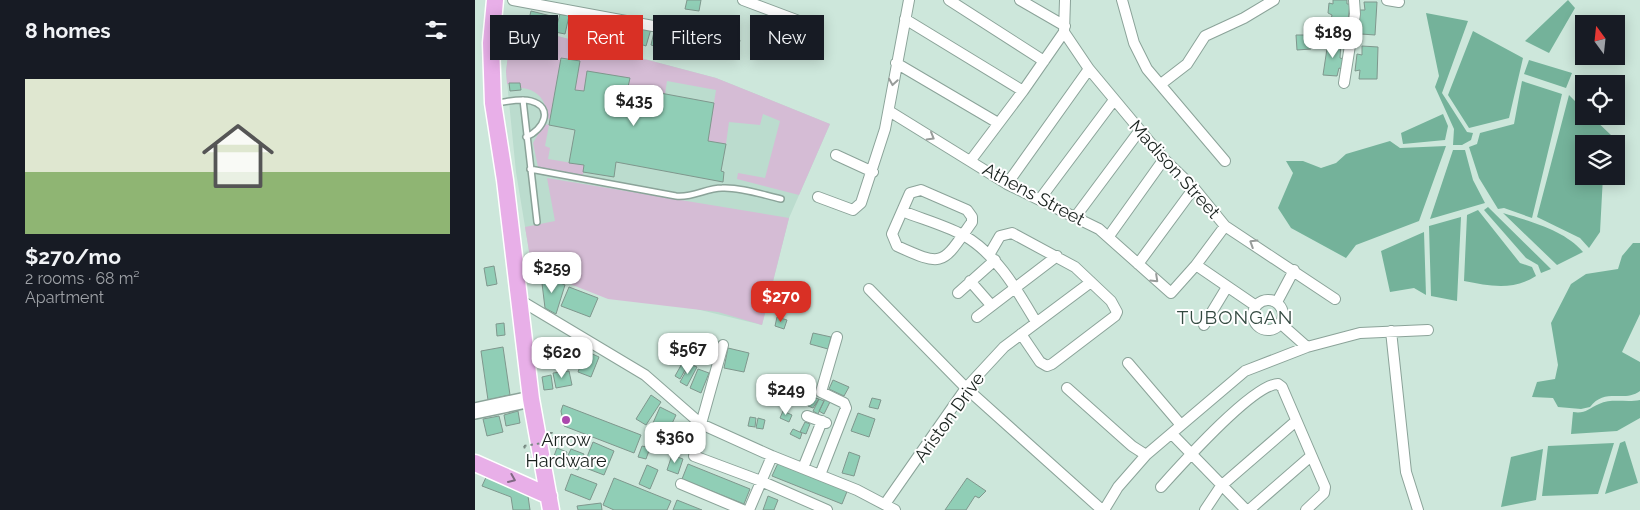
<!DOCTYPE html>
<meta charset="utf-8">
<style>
body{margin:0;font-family:Raleway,sans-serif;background:#20242c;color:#f1f3f6;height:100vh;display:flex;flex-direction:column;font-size:19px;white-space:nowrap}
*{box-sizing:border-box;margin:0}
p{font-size:16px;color:#9ea1a6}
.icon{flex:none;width:28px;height:28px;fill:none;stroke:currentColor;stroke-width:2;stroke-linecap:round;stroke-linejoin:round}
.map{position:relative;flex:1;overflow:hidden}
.panel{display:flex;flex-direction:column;background:#171b24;width:475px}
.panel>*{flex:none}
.guide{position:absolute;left:15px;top:15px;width:475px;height:45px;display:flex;gap:10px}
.needle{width:32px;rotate:345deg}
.controls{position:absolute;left:1100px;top:15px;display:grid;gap:10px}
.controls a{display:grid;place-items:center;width:50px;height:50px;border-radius:0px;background:#171b24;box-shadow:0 2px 12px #0003;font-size:25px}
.price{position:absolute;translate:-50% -42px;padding:0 11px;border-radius:10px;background:#fff;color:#222;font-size:16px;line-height:32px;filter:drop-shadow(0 1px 2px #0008)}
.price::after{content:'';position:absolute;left:50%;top:30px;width:15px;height:11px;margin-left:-8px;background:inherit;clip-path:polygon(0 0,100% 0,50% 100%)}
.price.selected{background:#d93025;color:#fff}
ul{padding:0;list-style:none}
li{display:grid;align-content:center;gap:10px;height:265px;padding:0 25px}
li+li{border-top:1px solid #363941}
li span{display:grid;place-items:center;height:155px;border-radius:0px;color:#555}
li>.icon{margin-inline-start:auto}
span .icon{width:90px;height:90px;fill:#fffc;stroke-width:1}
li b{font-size:21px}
h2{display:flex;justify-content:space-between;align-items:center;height:60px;padding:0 25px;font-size:21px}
.pill{padding:0 18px;border-radius:0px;background:#171b24;box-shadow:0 2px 12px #0003;font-size:18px;line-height:45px}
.pill.selected{background:#d93025;color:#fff}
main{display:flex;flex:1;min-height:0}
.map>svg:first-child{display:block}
.built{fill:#bbdcce}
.green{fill:#d5bcd5}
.water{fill:#74b29a}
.building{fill:#90ceb6;stroke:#7f978d}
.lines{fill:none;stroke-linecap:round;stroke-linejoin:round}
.service-casing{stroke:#8ba399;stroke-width:8}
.minor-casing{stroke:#8ba399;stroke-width:12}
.secondary-casing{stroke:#8ba399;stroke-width:18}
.primary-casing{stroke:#fff;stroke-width:19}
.path{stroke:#788a82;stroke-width:2;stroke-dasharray:2.5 4;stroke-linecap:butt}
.service{stroke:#fff;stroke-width:5}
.minor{stroke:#fff;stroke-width:10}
.secondary{stroke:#fff;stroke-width:15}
.primary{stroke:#e8afe8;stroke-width:16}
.path-bridge{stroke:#788a82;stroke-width:2;stroke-dasharray:2.5 4;stroke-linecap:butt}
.oneway{stroke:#989c9a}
.oneway2{stroke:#806883}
.poi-dot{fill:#ac48ae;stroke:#fff;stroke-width:2}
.labels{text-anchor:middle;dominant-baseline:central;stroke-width:4;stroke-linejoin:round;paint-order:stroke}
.street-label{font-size:18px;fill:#19221e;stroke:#fff}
.poi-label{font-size:18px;fill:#19221e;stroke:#fff}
.neighbourhood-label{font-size:19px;letter-spacing:1px;fill:#354b42;stroke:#fff}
</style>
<main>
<section class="panel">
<h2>8 homes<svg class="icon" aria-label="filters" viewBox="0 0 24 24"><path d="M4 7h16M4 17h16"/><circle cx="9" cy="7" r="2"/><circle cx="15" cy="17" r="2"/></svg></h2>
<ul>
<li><span style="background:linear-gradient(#dfe7d0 60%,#8fb573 0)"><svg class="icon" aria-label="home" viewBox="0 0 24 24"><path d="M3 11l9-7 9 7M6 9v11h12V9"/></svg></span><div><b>$270/mo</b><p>2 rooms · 68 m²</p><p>Apartment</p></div></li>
</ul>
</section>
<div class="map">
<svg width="1165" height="510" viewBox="0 0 1165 510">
<rect width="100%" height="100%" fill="#cde7db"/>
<path class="built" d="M37,24L241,78L355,124L314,218L287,325L57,269L41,172L31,72Z"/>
<path class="green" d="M37,24L241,78L355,124L324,195L262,179L263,173L290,178L305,121L288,114L285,125L254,122L251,144L233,141L241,90L192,81L190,94L153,87L154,78L113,71L109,91L100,90L105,61L86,58L75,119L71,118C73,101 62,89 46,88L45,83L32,84L31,71Z
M69,124L74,125L70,146L75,148L73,159L109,165L108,176L63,167L58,143Z
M72,178L314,218L287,325L243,312L133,299L57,269L50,227L80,221Z"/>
<path class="water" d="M1093,0L1100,8L1074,53L1050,41Z
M951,13L993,21L967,93L992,132L998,133L996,140L987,145H978L979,129L960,87L964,76Z
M998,31L1048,58L1034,118L994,128L973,95Z
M1054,60L1097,73L1091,88L1049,74Z
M1047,81L1087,94L1057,218L1029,208L1023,209L1004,178L994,147L1002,144L1005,133L1039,124Z
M1094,95L1109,110V116H1116L1137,136L1135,144H1109V176H1128L1125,232L1114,248L1105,238L1062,217Z
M968,114L973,126L970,140L928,144L926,133Z
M915,141L925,148L971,146L944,221L881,245L871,258L816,228L803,208L818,173L811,161H828L846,168L861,163L871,154Z
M978,150H990L998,180L1010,203L955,219Z
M1013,207L1076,269L1066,273L1063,265L1051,258L1009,210Z
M1003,210L1045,263L1057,267L1061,276C1037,291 1015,286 989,281L992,215Z
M1028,213C1054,221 1090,230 1108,252L1082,265Z
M986,217L982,301L956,296L954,226Z
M949,232L951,295L939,288L915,292L906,251Z
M1158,243H1165V314L1147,352L1165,362V391C1149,403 1130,387 1115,407L1106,409L1083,407L1078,398L1057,397L1062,382L1080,379L1083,365L1076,323L1096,284L1111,274L1143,269L1147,256Z
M1165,400V418L1142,431L1096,434L1098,412C1110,414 1113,409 1124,404C1137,398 1152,403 1165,400Z
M1150,441L1163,483L1130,494L1145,443Z
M1139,443L1123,494L1067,496L1073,446Z
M1068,449L1061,500L1026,507L1036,457Z"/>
<path class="building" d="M212,0H226L224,11L210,9Z
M858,0H872V4H875L873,20L869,18L868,26L855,24L857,15L853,13L854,3L858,4Z
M889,2H902L900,35L886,34L887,26H883L884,10H890Z
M56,11L80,17L76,33L52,27Z
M85,14L94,16L90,34L80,32Z
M114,17L124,18L122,28L112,27Z
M293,17L302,21L297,35L288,32Z
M307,22L315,25L310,39L302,37Z
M167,27L176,29L171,46L162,43Z
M316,29L322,30L319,43L313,41Z
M179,32L190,34L186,48L176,45Z
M329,33L337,35L334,48L326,45Z
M821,35H835L836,49L822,50Z
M241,36L265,40L261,59L238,55Z
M210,41L229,45L226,57L207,53Z
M853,42H866L865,58L869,59L867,69L864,68L862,76L848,75Z
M887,46L903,47L902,79H884L885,70L880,71L882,54L887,55Z
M86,58L105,61L100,90L109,91L112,71L155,78L153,87L239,103L233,141L251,144L246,171L249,172L248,182L141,162L139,177L108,172L109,165L94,163L100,130L74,125Z
M34,83H45L46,90L35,91Z
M19,266L22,284L12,286L9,268Z
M66,275L90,285L81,314L70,308Z
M94,287L123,298L115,317L86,306Z
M302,317L312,320L309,329L300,326Z
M29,323L30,335L22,336L21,324Z
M338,333L356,337L353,349L335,344Z
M28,347L35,395L13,400L6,351Z
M253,348L274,353L269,372L249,368Z
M111,351L124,357L116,377L103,372Z
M209,360L214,363L205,379L200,376Z
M215,364L222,367L212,386L205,382Z
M223,369L234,373L226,393L215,388Z
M94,371L97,385L81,388L78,373Z
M76,375L78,389L69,390L67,377Z
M358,380L374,387L369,396L354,389Z
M176,395L186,402L171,425L161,419Z
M337,397L344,399L338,408L333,406Z
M397,398L406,400L403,409L394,407Z
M344,399L349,401L343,414L338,411Z
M350,399L355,402L349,414L344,411Z
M88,405L166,435L159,453L89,426L86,411Z
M185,407L201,415L194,430L178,423Z
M43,411L45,423L31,426L29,415Z
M308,411L317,415L314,422L305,418Z
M383,413L400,419L394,437L376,431Z
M24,416L28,432L12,436L8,419Z
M275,417L281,418L280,427L273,426Z
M283,418L290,420L288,429L281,428Z
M330,422L335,424L331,434L325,432Z
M318,429L327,433L325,439L315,434Z
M118,442L139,451L129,475L108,467Z
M167,446L175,448L171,459L163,457Z
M82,448L92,452L89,460L79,456Z
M96,449L109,454L103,470L89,464Z
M374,452L385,456L379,476L367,473Z
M197,455L208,459L203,474L192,470Z
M304,461L373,489L367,504L297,476Z
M213,464L275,489L269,504L207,479Z
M172,465L183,470L175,489L164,484Z
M13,473L52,489L55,510H38L36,497L7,486Z
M96,474L122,484L115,500L90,490Z
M139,478L196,501L192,510H139L128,505Z
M492,478L511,491L504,498L500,496L491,510H470Z
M293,496L303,500L299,510H288Z
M202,500L227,510H198Z
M126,503L127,510H103L102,506Z"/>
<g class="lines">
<g class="service-casing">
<path id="service" d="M48,100L62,222
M21,103C32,102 45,98 56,101C79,107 69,130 51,137
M55,169L201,196C218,198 231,188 247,188C266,187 288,195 306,199"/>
</g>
<g class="minor-casing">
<path id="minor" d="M38,0L178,26
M268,0L332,24
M474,0L569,61
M545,0L590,26
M590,0L589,32L614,69L689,159L719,188L750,226L860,299
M647,0L659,43L672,69L750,161
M912,0L924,2
M430,19L548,91
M421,63L523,123
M869,83L880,14L879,0
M686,84L712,64L730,36L769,18L799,0
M414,111L532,184L624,229L696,293L721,265L750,226
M361,155L398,172
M496,160L548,91L589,32
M532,184L614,69
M446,190L492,210L497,217V222C467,264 470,268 422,246L417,234L435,193Z
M343,197L378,210L386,203L410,129L434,0
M565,199L639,100
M427,211C447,219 469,225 488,235C522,254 542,290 561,322
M601,216L665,130
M634,236L689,159
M514,255L525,236L537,233L600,267L636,301L642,312L640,316L577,364L572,366L565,362L546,334
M663,264L719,188
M721,265L781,306
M495,281L516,305
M394,289L491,388L627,510
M483,293L520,260
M43,299L170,375L226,424L297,456L382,490L420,510
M778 315a15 15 0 1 1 30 0a15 15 0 1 1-30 0Z
M802,302L819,270
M502,317L582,256
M805,323L832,347
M729,325L752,287
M916,331L931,472L943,510
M653,363L706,425
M592,388L657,446L671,455
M332,416L351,423
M226,424L248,345
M697,434L771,510
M219,456L286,481L352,510
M328,468L347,421
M345,475L371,408L369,403L346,392L362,337
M206,484L268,510
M686,487C705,466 778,384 803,384L807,387L850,487L849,493L831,510
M410,504L491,388L529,347L616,282
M274,510L297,456
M629,510L643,487L671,455L770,371L832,347L885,333L953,330
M730,510L746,486L821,421
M774,510L836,456"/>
</g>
<g class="secondary-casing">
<path id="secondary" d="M0,411L56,399"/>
</g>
<g class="primary-casing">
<path id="primary" d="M20,0L16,43L18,103L30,180L56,399L76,510
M0,463L74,496"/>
</g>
<path class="path" d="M75,433H77L79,441
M49,446L52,454"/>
<use href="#service" class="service"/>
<use href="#minor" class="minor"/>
<use href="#secondary" class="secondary"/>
<use href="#primary" class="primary"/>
<path class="path-bridge" d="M49,446L79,441"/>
</g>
<defs><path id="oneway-chevron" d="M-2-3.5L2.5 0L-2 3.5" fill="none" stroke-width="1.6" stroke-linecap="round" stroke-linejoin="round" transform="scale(1.25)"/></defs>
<g class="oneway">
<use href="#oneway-chevron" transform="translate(418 82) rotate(99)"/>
<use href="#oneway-chevron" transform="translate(456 137) rotate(30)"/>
<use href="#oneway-chevron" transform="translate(778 243) rotate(-148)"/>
<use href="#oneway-chevron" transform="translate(680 279) rotate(43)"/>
</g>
<use class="oneway2" href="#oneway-chevron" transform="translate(37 479) rotate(23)"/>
<circle class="poi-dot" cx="91" cy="420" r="5"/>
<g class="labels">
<g class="street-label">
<text transform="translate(700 169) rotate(48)">Madison Street</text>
<text transform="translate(559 194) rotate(28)">Athens Street</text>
<text transform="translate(474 417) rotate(-54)">Ariston Drive</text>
</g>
<g class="poi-label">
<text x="91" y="439">Arrow<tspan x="91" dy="21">Hardware</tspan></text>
</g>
<g class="neighbourhood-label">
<text x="760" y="317">TUBONGAN</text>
</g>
</g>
</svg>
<div class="controls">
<a><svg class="needle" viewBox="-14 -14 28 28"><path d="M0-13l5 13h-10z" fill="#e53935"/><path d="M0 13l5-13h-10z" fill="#9ea1a6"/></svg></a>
<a><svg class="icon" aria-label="locate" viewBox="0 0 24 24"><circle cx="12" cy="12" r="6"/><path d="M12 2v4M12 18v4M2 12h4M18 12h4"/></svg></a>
<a><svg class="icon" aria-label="layers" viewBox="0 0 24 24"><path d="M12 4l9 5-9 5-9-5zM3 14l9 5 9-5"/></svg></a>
</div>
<b class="price" style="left:858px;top:59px">$189</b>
<b class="price" style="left:159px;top:127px">$435</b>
<b class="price" style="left:77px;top:294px">$259</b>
<b class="price selected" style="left:306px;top:323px">$270</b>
<b class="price" style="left:213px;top:375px">$567</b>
<b class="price" style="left:87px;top:379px">$620</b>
<b class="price" style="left:311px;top:416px">$249</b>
<b class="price" style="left:200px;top:464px">$360</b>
<div class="guide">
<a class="pill">Buy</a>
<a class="pill selected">Rent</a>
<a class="pill">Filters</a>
<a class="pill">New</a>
</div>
</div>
</main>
